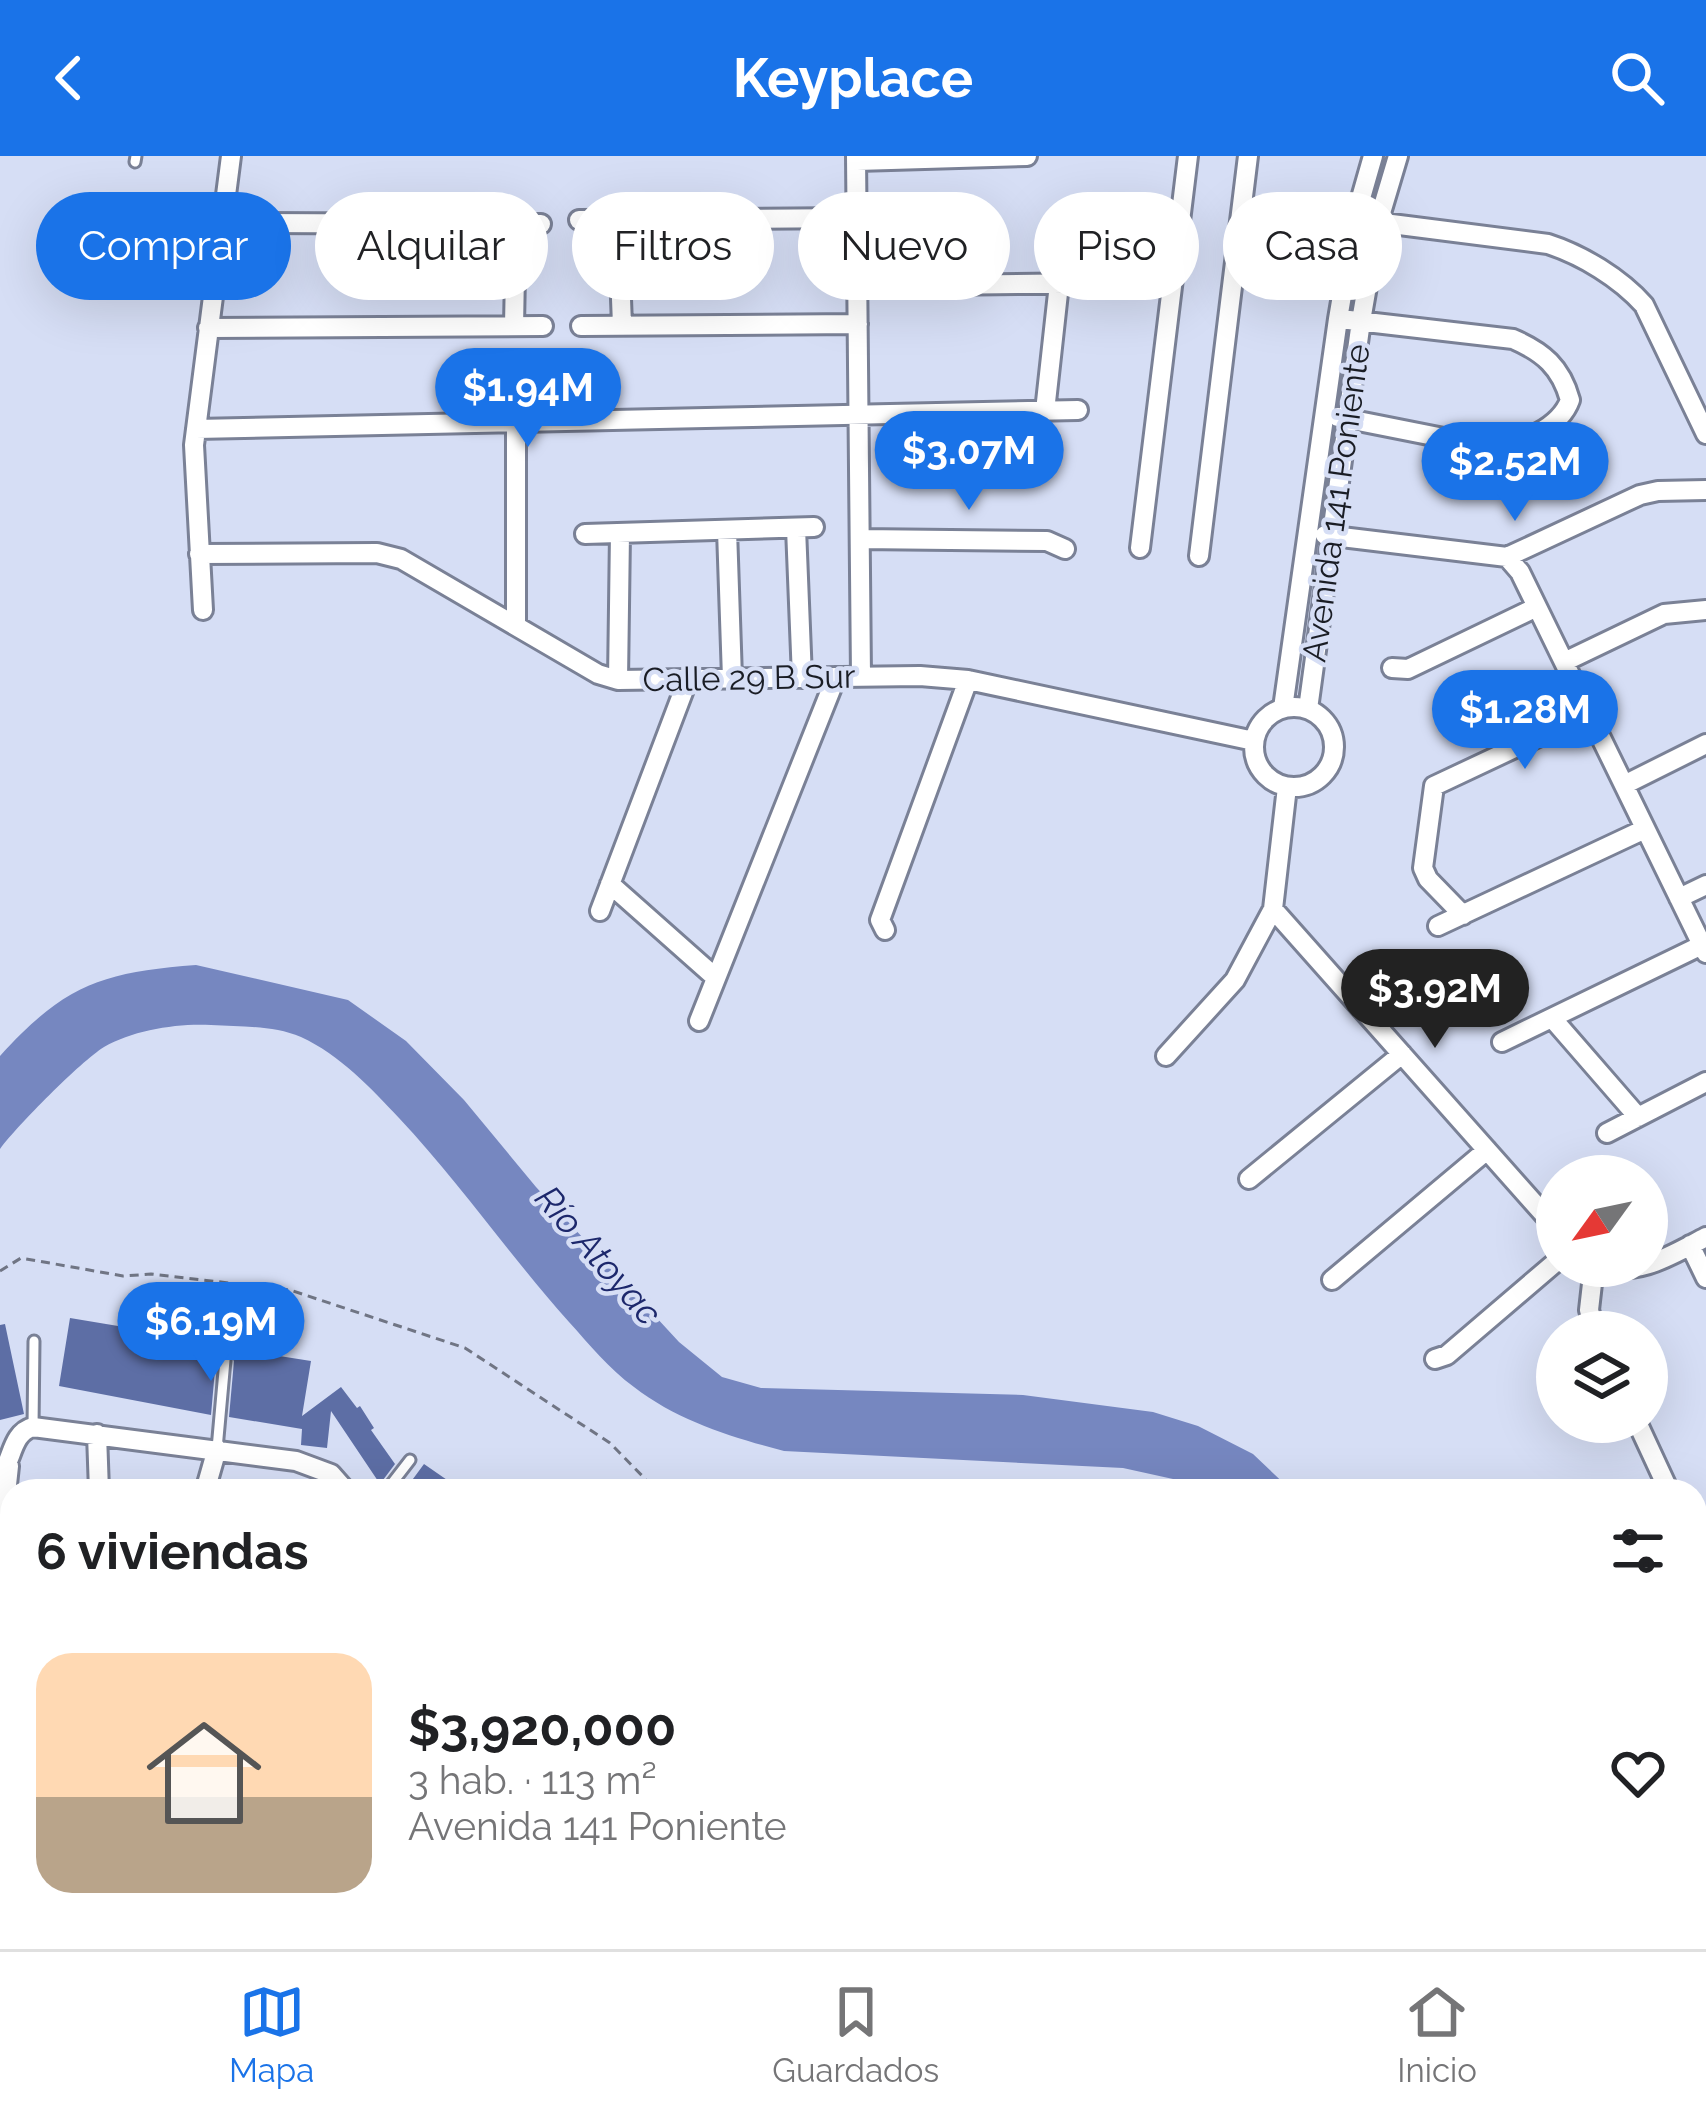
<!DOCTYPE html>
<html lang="es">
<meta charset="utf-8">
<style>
body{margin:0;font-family:Raleway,sans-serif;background:#f6f6f6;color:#202124;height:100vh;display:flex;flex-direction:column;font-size:45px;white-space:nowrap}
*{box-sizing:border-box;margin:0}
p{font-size:39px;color:#757577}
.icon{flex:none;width:66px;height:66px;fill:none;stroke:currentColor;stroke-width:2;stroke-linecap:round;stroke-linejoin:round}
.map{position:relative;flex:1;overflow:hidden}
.drawer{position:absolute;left:0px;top:1323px;width:1707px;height:471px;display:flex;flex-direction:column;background:#fff;border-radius:36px 36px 0 0;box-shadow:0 12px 48px #0002}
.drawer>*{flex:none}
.guide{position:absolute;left:36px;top:36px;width:1635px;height:108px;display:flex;gap:24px}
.needle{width:78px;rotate:237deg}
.tools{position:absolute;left:1536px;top:999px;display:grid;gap:24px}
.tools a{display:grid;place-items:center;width:132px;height:132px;border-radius:50%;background:#fff;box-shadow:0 12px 48px #0002;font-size:60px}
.price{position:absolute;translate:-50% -102px;padding:0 27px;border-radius:42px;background:#1a73e8;color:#fff;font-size:39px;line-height:78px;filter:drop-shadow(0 3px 6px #0008)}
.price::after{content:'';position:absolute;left:50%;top:72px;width:36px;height:27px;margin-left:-18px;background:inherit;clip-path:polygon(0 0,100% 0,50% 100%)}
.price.current{background:#222;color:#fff}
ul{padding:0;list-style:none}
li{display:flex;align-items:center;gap:36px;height:300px;padding:0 36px}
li+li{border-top:3px solid #e0e0e0}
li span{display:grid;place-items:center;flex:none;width:336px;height:240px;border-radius:36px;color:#555}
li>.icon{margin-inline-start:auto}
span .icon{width:144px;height:144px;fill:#fffc;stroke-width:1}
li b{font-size:51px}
h2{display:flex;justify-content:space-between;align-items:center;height:144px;padding:0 36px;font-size:51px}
.pill{padding:0 42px;border-radius:54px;background:#fff;box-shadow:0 12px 48px #0002;font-size:42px;line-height:108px}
.pill.current{background:#1a73e8;color:#fff}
header{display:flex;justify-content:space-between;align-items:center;height:156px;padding:0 36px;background:#1a73e8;color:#fff;font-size:54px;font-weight:700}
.tab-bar{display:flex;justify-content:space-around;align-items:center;height:168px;border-top:3px solid #e0e0e0;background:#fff;font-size:33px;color:#757577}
.tab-bar a{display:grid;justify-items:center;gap:6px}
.tab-bar .current{color:#1a73e8}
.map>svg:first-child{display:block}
.water{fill:#7687c0}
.building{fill:#5d6ea5}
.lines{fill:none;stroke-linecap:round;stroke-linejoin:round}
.lane-casing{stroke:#7a8196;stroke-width:15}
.street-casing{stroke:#7a8196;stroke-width:24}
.path{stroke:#707584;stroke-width:3;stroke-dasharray:9 6;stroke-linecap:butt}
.lane{stroke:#fff;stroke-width:9}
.street{stroke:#fff;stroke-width:18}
.labels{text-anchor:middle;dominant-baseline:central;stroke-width:9;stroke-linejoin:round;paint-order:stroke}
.street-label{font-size:33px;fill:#1a1d25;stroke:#d6def5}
.water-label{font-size:36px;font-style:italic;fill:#1d286c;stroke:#d6def5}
</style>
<header><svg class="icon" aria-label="back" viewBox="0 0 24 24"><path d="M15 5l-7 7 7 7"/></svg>Keyplace<svg class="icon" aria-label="search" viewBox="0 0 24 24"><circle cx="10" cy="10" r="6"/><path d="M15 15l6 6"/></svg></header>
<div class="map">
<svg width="1706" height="1793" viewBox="0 0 1706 1793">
<rect width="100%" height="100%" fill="#d6def5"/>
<path class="water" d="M196,809L348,844L406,885L464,944L536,1031L679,1186L722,1221L761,1232L1023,1239L1153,1256L1198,1270L1253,1298L1292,1335H1198L1173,1323L1123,1312L784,1295C731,1281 678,1265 634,1231C609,1213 589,1188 569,1166C510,1100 460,1027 399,962C371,932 340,899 301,881C273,869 241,871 211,869C178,867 133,874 104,891C80,906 18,969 0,993V900C64,829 103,816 196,809Z"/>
<path class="building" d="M70,1162L136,1173V1177L311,1205L302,1260L341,1231L357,1252L360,1250L374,1272L371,1274L395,1308L380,1328L331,1255L327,1292L301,1289L302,1273L229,1261L234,1205L227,1195L216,1202L211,1259L59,1230Z
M5,1168L24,1258L0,1264V1169Z
M424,1308L463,1335H397L407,1323L410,1327Z"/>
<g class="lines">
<g class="lane-casing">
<path id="lane" d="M135,6L136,0
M33,1271L34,1185
M217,1293L225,1204
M386,1335L410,1304"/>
</g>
<g class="street-casing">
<path id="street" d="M856,0L861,520
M857,5L1027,0
M579,64L857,62
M618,64L622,169
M1368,65L1548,88C1582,99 1620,122 1644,149L1706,278
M222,67L541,68
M858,130L1090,127
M514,170L516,65
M581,170L858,168
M208,172L543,170
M1045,255L1059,128
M1338,261L1494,292C1522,287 1560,272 1570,244C1561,211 1543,196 1513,183L1349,164
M516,267V469
M196,273L1078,254
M796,372L802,522
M727,374L732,522
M585,378L814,371
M1325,379L1507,401L1640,339L1658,335L1706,334
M860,383L1047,385L1065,393
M1140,392L1188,0
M199,398L377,397L401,403L598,518L618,524L920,520L968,524L1254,585
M1199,400L1248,0
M1507,401L1520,416L1706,797
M203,454L194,289L231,0
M1564,506L1664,458L1706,454
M1392,512L1408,513L1537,451
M618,524L620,377
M1254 591a40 40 0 1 1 80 0a40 40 0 1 1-80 0Z
M1283,552L1338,163L1355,63L1373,0
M1308,553L1361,165L1378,67L1398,0
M1624,629L1706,588
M610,728L716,822
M1679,742L1706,729
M1273,753L1557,1073
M600,755L688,523
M1463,759L1428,723L1423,712L1434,630L1589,557
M1438,770L1645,673
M885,774L880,764L968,524
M1552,862L1638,961
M699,865L836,521
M1502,886L1702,789
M1166,900L1235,824L1273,753L1287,631
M1607,977L1706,926
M1249,1023L1402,898
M1690,1089L1706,1122
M1594,1110L1589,1154L1595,1176
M1595,1110C1640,1120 1668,1101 1706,1081
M1332,1124L1487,994
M1435,1203L1447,1199L1557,1105
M1637,1266L1669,1335
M97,1278L99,1335
M0,1320C13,1304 11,1277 33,1271L296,1305L331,1318L346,1335
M205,1335L217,1293
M0,1394L9,1310
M0,1673L12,1674
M1695,1755L1706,1757
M852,1782L878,1793
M1164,1782L1188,1793
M106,1793L107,1782
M127,1793L129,1782
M482,1793L484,1782
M943,1793L947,1782
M1021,1793L1026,1782
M1053,1793L1059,1782
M1634,1793L1635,1782"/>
</g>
<path class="path" d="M0,1115L21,1102L123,1120L151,1118L290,1134L465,1192L610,1287L657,1335
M1695,1734L1706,1735
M1428,1782L1432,1793
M557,1793L559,1782"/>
<use href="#lane" class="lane"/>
<use href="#street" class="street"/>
</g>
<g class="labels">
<g class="street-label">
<text transform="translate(1336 347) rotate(-82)">Avenida 141 Poniente</text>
<text transform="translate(749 522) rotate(-1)">Calle 29 B Sur</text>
</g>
<g class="water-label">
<text transform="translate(599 1099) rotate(49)">Río Atoyac</text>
</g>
</g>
</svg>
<div class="tools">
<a><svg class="needle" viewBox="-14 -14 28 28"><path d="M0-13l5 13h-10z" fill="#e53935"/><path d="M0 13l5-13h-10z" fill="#757577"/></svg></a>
<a><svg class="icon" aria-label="layers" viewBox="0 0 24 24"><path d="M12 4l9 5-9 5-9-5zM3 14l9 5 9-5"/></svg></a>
</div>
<b class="price" style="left:528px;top:294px">$1.94M</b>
<b class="price" style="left:969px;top:357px">$3.07M</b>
<b class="price" style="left:1515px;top:368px">$2.52M</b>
<b class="price" style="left:1525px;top:616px">$1.28M</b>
<b class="price current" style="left:1435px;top:895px">$3.92M</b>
<b class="price" style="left:211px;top:1228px">$6.19M</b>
<div class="guide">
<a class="pill current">Comprar</a>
<a class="pill">Alquilar</a>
<a class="pill">Filtros</a>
<a class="pill">Nuevo</a>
<a class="pill">Piso</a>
<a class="pill">Casa</a>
</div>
<section class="drawer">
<h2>6 viviendas<svg class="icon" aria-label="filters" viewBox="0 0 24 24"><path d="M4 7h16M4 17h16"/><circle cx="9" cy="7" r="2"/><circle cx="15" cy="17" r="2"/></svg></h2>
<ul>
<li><span style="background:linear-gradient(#ffd9b3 60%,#b9a48a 0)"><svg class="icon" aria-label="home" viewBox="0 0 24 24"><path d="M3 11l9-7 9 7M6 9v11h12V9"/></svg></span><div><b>$3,920,000</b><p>3 hab. · 113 m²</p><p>Avenida 141 Poniente</p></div><svg class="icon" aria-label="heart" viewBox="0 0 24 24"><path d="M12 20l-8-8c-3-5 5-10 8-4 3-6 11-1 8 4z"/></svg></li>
</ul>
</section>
</div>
<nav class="tab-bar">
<a class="current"><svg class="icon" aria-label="map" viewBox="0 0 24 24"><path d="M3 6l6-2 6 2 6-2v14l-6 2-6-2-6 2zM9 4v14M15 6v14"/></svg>Mapa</a>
<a><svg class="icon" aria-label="saved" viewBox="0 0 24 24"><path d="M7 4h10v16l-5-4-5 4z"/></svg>Guardados</a>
<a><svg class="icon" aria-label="home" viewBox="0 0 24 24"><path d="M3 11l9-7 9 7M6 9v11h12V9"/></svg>Inicio</a>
</nav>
